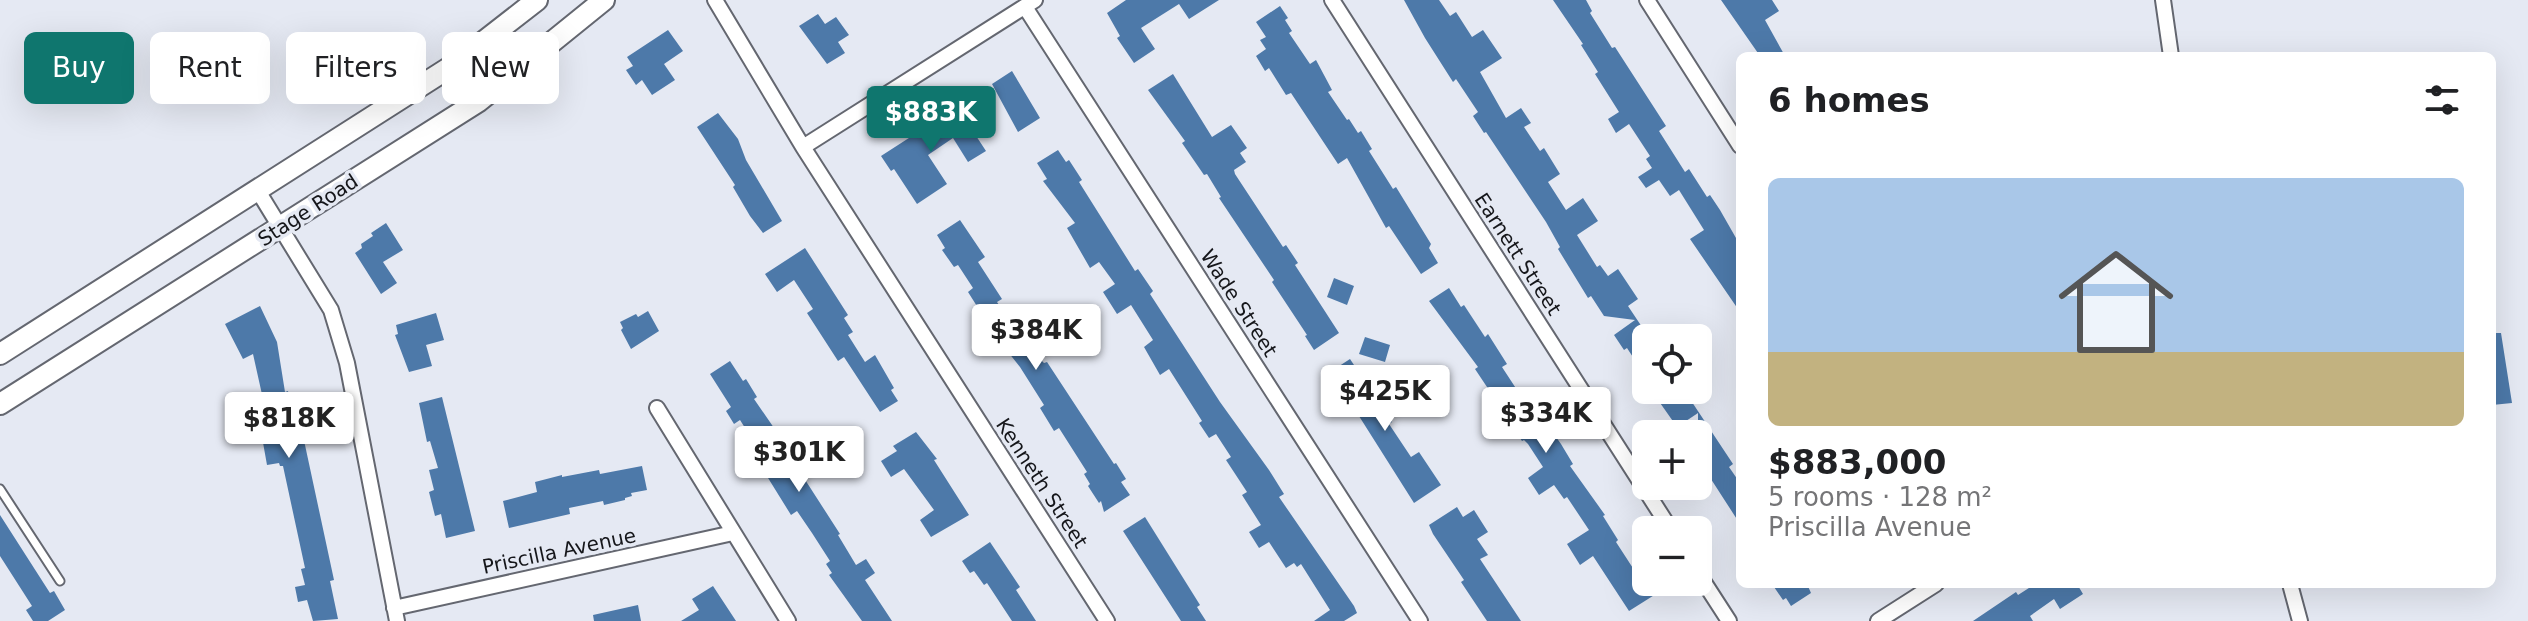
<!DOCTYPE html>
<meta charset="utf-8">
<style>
body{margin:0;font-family:"DejaVu Sans",sans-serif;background:#f2f2f2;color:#202124;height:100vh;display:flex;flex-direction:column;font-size:30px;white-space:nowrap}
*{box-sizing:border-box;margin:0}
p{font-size:26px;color:#757577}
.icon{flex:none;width:44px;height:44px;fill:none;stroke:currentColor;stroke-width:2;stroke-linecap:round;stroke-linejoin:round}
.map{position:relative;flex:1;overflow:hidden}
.details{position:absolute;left:1736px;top:52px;width:760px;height:536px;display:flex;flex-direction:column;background:#fff;border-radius:12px;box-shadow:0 8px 32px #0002}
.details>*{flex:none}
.top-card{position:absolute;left:24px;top:32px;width:760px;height:72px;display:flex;gap:16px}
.buttons{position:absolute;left:1632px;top:324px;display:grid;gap:16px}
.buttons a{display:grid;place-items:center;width:80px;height:80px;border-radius:12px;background:#fff;box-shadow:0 8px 32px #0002;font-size:40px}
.price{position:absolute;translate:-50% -68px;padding:0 18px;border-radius:8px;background:#fff;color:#222;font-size:26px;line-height:52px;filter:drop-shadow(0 2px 4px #0008)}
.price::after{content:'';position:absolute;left:50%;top:48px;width:24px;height:18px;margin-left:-12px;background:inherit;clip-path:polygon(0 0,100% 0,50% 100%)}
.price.on{background:#0f766e;color:#fff}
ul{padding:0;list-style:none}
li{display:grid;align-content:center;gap:16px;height:424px;padding:0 32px}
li+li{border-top:2px solid #e0e0e0}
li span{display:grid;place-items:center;height:248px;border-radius:12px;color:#555}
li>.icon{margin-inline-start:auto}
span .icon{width:144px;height:144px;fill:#fffc;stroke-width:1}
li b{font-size:34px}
h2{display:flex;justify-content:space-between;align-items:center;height:96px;padding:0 32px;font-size:34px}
.chip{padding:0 28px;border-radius:12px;background:#fff;box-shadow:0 8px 32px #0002;font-size:28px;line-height:72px}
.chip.on{background:#0f766e;color:#fff}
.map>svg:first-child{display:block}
.building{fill:#4d79a9}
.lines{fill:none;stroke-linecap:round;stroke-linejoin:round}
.lane-casing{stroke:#646770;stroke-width:11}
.street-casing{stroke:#646770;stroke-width:18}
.secondary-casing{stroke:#646770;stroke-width:24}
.lane{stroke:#fff;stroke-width:7}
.street{stroke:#fff;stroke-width:14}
.secondary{stroke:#fff;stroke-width:20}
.labels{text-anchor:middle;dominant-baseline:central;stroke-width:7;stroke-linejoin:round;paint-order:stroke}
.street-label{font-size:20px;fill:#15161a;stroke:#e5e9f3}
</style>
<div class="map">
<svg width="2528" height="621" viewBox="0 0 2528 621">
<rect width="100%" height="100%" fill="#e5e9f3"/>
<path class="building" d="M1126,0H1219L1189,19L1179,4L1141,28L1155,49L1134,63L1117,38L1120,36L1107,13Z
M1404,0H1439L1450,16L1456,12L1472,37L1483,30L1502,58L1480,72L1506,118L1521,108L1531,123L1524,127L1540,151L1544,148L1560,174L1548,182L1566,210L1583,198L1598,221L1577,235L1597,267L1600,265L1608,276L1618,269L1638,299L1628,306L1646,333V377L1627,348L1624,350L1614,335L1635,320L1604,316L1591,296L1588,298L1558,249L1560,247L1546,222L1486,132L1484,133L1473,116L1478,112L1456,79L1453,82L1425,38Z
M1553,0H1586L1592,11L1590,13L1612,48L1615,47L1666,126L1659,131L1685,172L1689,169L1707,197L1710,195L1720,210L1740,245V312L1690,239L1704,230L1679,190L1670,196L1659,180L1646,188L1638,177L1652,168L1646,159L1650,156L1629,124L1616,133L1608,119L1619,112L1595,74L1598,72L1581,45L1583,44Z
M1721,0H1772L1779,11L1765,20L1785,56H1760Z
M1280,6L1288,18L1285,20L1292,31L1289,33L1310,64L1316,60L1332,90L1328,92L1347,120L1349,119L1358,133L1361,131L1372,149L1369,151L1393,189L1396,187L1431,244L1429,248L1438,263L1421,274L1389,226L1386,228L1347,158L1338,164L1291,93L1286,95L1269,68L1265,71L1256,56L1266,49L1260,40L1266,37L1256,22Z
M818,14L825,24L836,17L849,35L838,42L845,53L827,64L799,26Z
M668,30L683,51L664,64L675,80L652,95L642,80L636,85L626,70L633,66L627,57Z
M1012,71L1040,118L1018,132L992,84Z
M1173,74L1212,137L1231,125L1247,148L1240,153L1246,162L1234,170L1235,174L1283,247L1286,245L1298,263L1295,265L1339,333L1314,350L1305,336L1307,335L1272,282L1274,280L1219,198L1221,197L1207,174L1204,175L1182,143L1185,141L1148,90Z
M957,107L986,151L968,162L953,138L928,155L947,184L917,204L894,169L891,171L881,156Z
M718,113L738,139L746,160L782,221L763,233L750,216L733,187L735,185L697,127Z
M1058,150L1066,162L1069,160L1082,180L1079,182L1135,271L1138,269L1153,291L1150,294L1220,402L1269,470L1284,494L1279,497L1354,606L1357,613L1344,621H1314L1330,610L1301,564L1297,567L1294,563L1286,568L1269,542L1259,548L1249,532L1261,525L1242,495L1247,492L1226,460L1231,457L1216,434L1209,438L1199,423L1202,421L1169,369L1160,375L1144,347L1153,340L1131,305L1117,314L1103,292L1115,284L1099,262L1090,268L1067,228L1075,223L1043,181L1047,179L1037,163Z
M960,220L985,257L978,262L1002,299L997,302L1022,340L1026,338L1037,356L1044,363L1047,362L1114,464L1116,463L1126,479L1121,482L1130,495L1104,512L1101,501L1099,503L1088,486L1090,484L1084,474L1087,472L1059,428L1054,431L1040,408L1044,405L1020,367L985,323L987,322L968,292L973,288L958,265L954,267L942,250L945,248L937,235Z
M386,223L403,250L383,262L397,283L381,294L355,253L362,248L361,244L373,236L371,233Z
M805,248L848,315L844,318L853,332L848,335L865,362L875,355L894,388L891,390L898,401L880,412L844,357L838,361L807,313L813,309L794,280L777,292L765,274Z
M1334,278L1354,286L1347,305L1327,297Z
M1449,288L1461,307L1464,305L1485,337L1488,334L1507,364L1502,367L1519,393L1521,391L1532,407L1534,406L1561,444L1573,464L1570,466L1605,515L1603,516L1618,540L1616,542L1640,579L1645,576L1646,582H1649L1656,594L1629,611L1593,556L1580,565L1567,544L1589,530L1567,497L1564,499L1554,485L1539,495L1528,478L1543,467L1528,444L1524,440L1522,441L1508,420L1506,421L1497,407L1499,405L1475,369L1478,367L1429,301Z
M260,306L277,342L285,392L288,391L296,430H300L305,445L334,580L330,581L338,619L313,621L307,600L298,602L295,587L305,585L301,569L305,568L283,466H280L279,463L267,465L262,437L271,435L253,354L243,359L225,324Z
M648,311L659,331L631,349L621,330L623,328L620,322L636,314L638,317Z
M436,313L444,340L426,345L432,366L409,372L395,335L398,334L396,325Z
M2492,333H2501L2512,403L2492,405Z
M1365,337L1390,345L1385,362L1359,354Z
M1350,359L1392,422L1389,424L1411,457L1419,452L1441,485L1414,503L1352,405L1327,374Z
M730,361L743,381L746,379L757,397L754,399L805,473L802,475L840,534L838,535L856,565L866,559L875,573L865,580L892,621H862L829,575L832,573L826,564L830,561L812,533L797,511L791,515L760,465L766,461L740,420L734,424L726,411L731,407L710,374Z
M1651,390H1684L1733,464L1729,467L1740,483V524L1698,459V413L1677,427Z
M442,397L475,531L446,538L441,514L435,516L429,492L434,490L429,470L438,468L430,441L427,442L419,403Z
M916,432L937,459L934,460L969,515L931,537L920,520L934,510L904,469L891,477L881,461L897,451L893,446Z
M642,466L647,490L631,493L632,496L625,498V500L604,505L603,501L569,508L570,514L509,528L503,501L537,492L535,482L562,475V477L599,470L600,474Z
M1457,507L1463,517L1474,510L1488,532L1477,539L1488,555L1480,559L1521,621H1487L1461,582L1464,580L1433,534L1429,525Z
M0,515L50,593L54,591L65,610L48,621H33L26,610L32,606L0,556Z
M1145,517L1200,605L1197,607L1206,621H1181L1123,531Z
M990,542L1020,587L1016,590L1036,621H1012L987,583L984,585L974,571L970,573L962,561Z
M1772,584H1807L1811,593L1791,606L1786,598L1783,600Z
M2035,584H2077L2083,594L2060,609L2054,599L2030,616L2033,621H1973L2016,592L2018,595Z
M713,586L736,621H681L699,610L692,599Z
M638,605L641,621H594L593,615Z"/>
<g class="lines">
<g class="lane-casing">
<path id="lane" d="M0,489L60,581"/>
</g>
<g class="street-casing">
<path id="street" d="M715,0L803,147L1107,621
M1332,0L1671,530
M1647,0L1740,146
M2163,0L2171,56
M1025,7L1420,621
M803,147L1035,0
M258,191L331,310L347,363L397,621
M657,408L788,621
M1698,573L1729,621
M2290,584L2300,621
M394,608L733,533
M1878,621L1936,584"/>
</g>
<g class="secondary-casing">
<path id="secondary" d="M0,354L455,64L537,0
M0,404L479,101L604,0"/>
</g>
<use href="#lane" class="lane"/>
<use href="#street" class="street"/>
<use href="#secondary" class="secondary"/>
</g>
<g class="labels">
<g class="street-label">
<text transform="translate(308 210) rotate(-33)">Stage Road</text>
<text transform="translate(1518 254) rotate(57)">Earnett Street</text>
<text transform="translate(1239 303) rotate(57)">Wade Street</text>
<text transform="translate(1042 483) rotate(57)">Kenneth Street</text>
<text transform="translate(559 551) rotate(-12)">Priscilla Avenue</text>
</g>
</g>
</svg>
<div class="buttons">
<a><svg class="icon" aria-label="locate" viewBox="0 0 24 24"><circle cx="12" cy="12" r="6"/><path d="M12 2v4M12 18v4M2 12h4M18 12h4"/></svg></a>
<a>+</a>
<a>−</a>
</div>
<b class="price on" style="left:931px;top:154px">$883K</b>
<b class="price" style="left:1036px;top:372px">$384K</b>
<b class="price" style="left:1385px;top:433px">$425K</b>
<b class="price" style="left:1546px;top:455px">$334K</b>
<b class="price" style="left:289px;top:460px">$818K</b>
<b class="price" style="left:799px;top:494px">$301K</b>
<div class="top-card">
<a class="chip on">Buy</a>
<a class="chip">Rent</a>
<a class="chip">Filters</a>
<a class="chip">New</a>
</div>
<section class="details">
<h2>6 homes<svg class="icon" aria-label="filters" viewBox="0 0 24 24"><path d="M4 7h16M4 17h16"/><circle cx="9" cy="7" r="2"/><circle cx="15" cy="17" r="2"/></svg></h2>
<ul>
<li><span style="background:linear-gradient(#a9c7e8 70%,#c2b280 0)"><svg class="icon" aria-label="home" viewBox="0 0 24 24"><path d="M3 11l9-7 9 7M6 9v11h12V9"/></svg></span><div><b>$883,000</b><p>5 rooms · 128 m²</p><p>Priscilla Avenue</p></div></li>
</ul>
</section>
</div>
